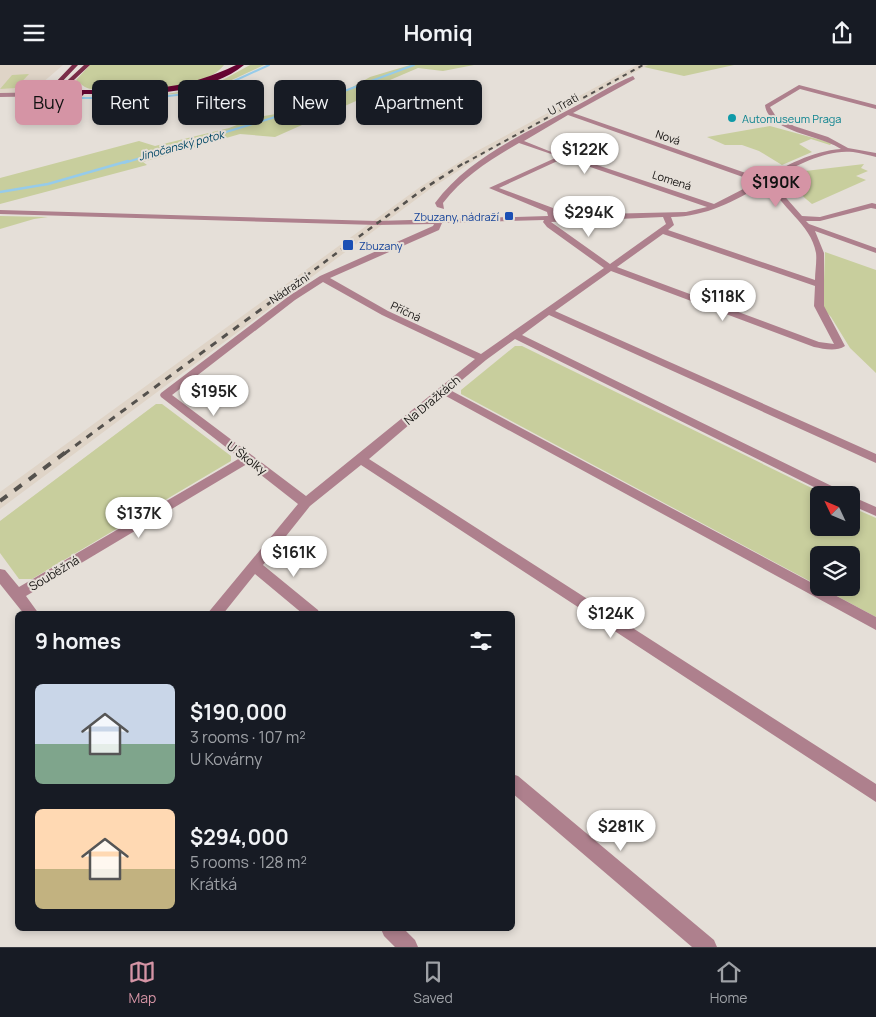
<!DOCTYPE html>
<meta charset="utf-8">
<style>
body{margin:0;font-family:Manrope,sans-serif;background:#242831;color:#f1f3f6;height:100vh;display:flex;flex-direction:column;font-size:19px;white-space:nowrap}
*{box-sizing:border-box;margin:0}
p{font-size:16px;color:#9ea1a6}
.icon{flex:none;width:28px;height:28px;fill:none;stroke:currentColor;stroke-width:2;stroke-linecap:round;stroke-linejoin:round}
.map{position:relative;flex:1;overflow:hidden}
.panel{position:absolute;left:15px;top:546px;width:500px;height:320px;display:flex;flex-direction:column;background:#171b24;border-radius:8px;box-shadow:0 2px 8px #0003}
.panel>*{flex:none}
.hud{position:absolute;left:15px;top:15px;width:500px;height:45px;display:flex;gap:10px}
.needle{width:32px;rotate:314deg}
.buttons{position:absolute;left:810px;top:421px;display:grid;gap:10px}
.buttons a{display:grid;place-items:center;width:50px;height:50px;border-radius:8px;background:#171b24;box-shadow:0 2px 8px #0003;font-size:25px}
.price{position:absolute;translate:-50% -42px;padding:0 11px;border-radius:18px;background:#fff;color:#222;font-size:16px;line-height:32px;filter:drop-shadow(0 1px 2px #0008)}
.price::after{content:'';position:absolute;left:50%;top:30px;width:15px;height:11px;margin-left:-8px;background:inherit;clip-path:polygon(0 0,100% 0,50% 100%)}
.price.active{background:#d594a5;color:#111}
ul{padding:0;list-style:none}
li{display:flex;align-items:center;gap:15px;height:125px;padding:0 20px}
li span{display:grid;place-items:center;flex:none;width:140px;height:100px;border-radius:8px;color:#555}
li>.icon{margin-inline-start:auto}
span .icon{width:60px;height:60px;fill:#fffc;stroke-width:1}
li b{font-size:21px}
h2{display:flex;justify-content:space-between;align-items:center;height:60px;padding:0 20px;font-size:21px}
.pill{padding:0 18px;border-radius:8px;background:#171b24;box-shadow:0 2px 8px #0003;font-size:18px;line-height:45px}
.pill.active{background:#d594a5;color:#111}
header{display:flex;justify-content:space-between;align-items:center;height:65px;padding:0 20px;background:#171b24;font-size:22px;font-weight:700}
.menu{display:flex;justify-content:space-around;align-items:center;height:70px;border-top:1px solid #363941;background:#171b24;font-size:14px;color:#9ea1a6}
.menu a{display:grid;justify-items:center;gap:2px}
.menu .active{color:#d594a5}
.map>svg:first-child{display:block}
.built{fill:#dfd4c7}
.green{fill:#c8ce9d}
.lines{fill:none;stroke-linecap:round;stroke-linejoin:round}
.stream-far1{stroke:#96cbea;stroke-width:2}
.stream{stroke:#96cbea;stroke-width:2.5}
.minor{fill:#ae808d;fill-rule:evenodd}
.major{fill:#7b2e49;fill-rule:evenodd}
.highway{fill:#660532;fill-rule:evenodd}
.rail-far3{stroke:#54514d;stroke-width:2;stroke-dasharray:4.5 4.5;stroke-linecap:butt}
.rail-far2{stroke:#54514d;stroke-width:2.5;stroke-dasharray:5.5 5.5;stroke-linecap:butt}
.rail-far1{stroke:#54514d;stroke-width:3;stroke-dasharray:7 7;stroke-linecap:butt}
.rail{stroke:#54514d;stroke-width:4;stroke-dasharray:9 9;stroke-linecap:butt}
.culture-dot{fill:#0f9aa8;stroke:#e5dfd8;stroke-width:2}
.transit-dot{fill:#1a4fb4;stroke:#e5dfd8;stroke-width:2}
.labels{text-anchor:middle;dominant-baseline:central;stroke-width:4;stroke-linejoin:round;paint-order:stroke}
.far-street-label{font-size:11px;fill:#141210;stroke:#e5dfd8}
.far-culture-label{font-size:11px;fill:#0d838f;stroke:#e5dfd8;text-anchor:start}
.far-water-label{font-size:11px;font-style:italic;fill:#004765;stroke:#e5dfd8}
.far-transit-label{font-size:11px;fill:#164399;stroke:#e5dfd8;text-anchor:end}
.street-label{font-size:12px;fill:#141210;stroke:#e5dfd8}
</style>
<header><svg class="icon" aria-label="menu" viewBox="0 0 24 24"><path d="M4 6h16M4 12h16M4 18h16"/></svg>Homiq<svg class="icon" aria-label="share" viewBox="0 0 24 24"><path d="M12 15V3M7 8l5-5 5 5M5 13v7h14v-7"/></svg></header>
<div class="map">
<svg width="876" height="882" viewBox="0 0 876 882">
<rect width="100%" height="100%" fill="#e5dfd8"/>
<path class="built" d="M0,0H63L27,31L0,32Z
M637,0H648L486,88L430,124L0,444V427L420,122L477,86Z"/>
<path class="green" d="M90,0H224C207,23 150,25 123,24C111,24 95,27 85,22C81,20 79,17 76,15Z
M250,0H264L221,20L194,27L161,30L196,24L219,17Z
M410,0H474L443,6L418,3L376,21L356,36L275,72L240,69L143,97L147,100L0,139V113L139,76L155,81L229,63L258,52L282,48L340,29L370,12Z
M648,0H734L684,11L644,2Z
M29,9L16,23L0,24L12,10Z
M770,61L832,78L830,80L811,74L799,79L812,87L782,100L759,86L742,80H725L707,72Z
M864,99L861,103L868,106L856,111L866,115L812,139C800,129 792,123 797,107Z
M0,151L48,152L34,154L0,164Z
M825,187L876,205V308L850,283L831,252L823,244Z
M515,281H522L826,430H819V462H851V442L876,453V552L822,523L851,522V490H819V521L461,329V325Z
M156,339H162L231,391V396L32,514H19L0,488V456Z"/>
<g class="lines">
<path class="stream-far1" d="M24,32L32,38H56L75,33H151L194,28L221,22L269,0
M124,98L272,53L414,0"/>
<path class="stream" d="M0,127L48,119L128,96"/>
<path class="minor" d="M633,11L635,14L573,48L763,114C785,101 812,86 841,84C821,70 768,67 765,40L799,20L876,40V44L800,24L770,42L775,50L794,61L828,72L848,83L876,88V92C868,90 861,88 853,87C826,84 798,100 775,112L780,126L802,151L820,152L872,138L876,139V144L871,143L820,156H806L809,159L876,183V188L815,166L824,188V241L845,281C836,287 824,284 814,282L611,206L555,246L876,389V398L549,250L522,270L844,427L846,430H830L515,274L486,295L450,325L876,552V565L444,330L369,394L876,719V737L361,400L310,441L263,500L318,545L320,549H303L255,509L223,549H207L298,439L247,399L26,531L39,549H24L0,519V504L5,505L19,522L240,393L161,332L160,330L161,328L289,231L320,211L433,161L434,159L377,160L0,149V145L377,156L548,151L547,147L489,123L564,89L714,139L757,117L568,50L524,76L554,88V90L519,78C490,95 464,111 443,138L444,144L437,142L435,138C468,93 524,69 572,43C592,33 612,19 633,11ZM564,93L707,142L686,147L556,150L553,143L499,123ZM769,116C779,143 811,158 816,188C817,196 815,207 815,215L668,165L674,160L671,152C709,151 736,135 769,116ZM663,152L666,159L610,199L551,157ZM544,155L543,157L547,162L604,203L481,289L388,246L330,213L439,165L442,158ZM663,169L815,221L814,241L834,279L819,277L617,202ZM323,217L382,250L475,294L306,431L172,330L295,235Z
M0,28L53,27L56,29L53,31L0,32Z
M851,431L876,442V451L851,440Z
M512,709L518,711L714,875L717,882H692L512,728Z
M381,864H404L415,875L418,882H395L384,871Z"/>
<path class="major" d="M72,0H78L57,22L21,31L18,29L53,20Z
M84,0H90L60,28H56V26Z"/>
<path class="highway" d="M236,0H244C203,33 134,29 84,29L81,32L50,29L53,27L77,28L67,24V18L70,16L73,18V23L82,25C142,25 180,27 236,0Z"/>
<path class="rail-far3" d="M465,98L643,0"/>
<path class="rail-far2" d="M288,224L425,123L467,96"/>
<path class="rail-far1" d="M64,389L290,223"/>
<path class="rail" d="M0,436L66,387"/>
</g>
<circle class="culture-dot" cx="732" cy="53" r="5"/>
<g class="transit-dot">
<rect x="504" y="146" width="10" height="10" rx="2.5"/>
<rect x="342" y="174" width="12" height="12" rx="2.5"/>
</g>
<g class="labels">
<g class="far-street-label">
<text transform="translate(563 39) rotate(-29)">U Trati</text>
<text transform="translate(668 72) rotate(19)">Nová</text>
<text transform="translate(672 115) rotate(18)">Lomená</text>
<text transform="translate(289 223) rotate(-34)">Nádražní</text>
<text transform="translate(406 246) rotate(25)">Příčná</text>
</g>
<g class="far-culture-label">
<text x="742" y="53">Automuseum Praga</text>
</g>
<g class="far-water-label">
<text transform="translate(181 80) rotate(-15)">Jinočanský potok</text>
</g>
<g class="far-transit-label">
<text x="499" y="151">Zbuzany, nádraží</text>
<text x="359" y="180" text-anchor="start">Zbuzany</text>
</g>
<g class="street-label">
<text transform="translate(432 335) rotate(-40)">Na Dražkách</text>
<text transform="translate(247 393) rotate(37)">U Školky</text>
<text transform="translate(54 508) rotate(-31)">Souběžná</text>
</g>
</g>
</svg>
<div class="buttons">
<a><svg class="needle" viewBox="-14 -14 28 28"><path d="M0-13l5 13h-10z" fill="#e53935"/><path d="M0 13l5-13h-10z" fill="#9ea1a6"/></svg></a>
<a><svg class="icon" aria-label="layers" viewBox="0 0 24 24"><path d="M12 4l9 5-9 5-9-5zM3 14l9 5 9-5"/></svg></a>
</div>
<b class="price" style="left:585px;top:110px">$122K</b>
<b class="price active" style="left:776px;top:143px">$190K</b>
<b class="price" style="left:589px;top:173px">$294K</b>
<b class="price" style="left:723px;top:257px">$118K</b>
<b class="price" style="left:214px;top:352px">$195K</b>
<b class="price" style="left:139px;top:474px">$137K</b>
<b class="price" style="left:294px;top:513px">$161K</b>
<b class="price" style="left:611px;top:574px">$124K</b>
<b class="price" style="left:621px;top:787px">$281K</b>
<div class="hud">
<a class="pill active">Buy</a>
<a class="pill">Rent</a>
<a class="pill">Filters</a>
<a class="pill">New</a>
<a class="pill">Apartment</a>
</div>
<section class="panel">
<h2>9 homes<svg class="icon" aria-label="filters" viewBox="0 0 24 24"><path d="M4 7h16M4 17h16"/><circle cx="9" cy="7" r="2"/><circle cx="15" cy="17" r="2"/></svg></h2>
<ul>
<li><span style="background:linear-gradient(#c9d6e8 60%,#7fa58c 0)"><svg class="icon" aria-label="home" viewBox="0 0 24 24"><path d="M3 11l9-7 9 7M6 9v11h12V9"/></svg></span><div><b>$190,000</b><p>3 rooms · 107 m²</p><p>U Kovárny</p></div></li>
<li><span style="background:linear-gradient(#ffd9b3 60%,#c2b280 0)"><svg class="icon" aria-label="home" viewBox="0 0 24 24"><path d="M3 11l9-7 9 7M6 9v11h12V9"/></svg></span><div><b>$294,000</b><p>5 rooms · 128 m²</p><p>Krátká</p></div></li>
</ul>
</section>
</div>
<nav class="menu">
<a class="active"><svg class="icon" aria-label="map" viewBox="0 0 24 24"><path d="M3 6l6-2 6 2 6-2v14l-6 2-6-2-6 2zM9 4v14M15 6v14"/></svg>Map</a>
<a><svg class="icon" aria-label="saved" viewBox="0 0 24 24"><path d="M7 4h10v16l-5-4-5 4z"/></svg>Saved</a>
<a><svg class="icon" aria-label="home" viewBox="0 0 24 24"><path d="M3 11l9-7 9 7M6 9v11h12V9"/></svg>Home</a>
</nav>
